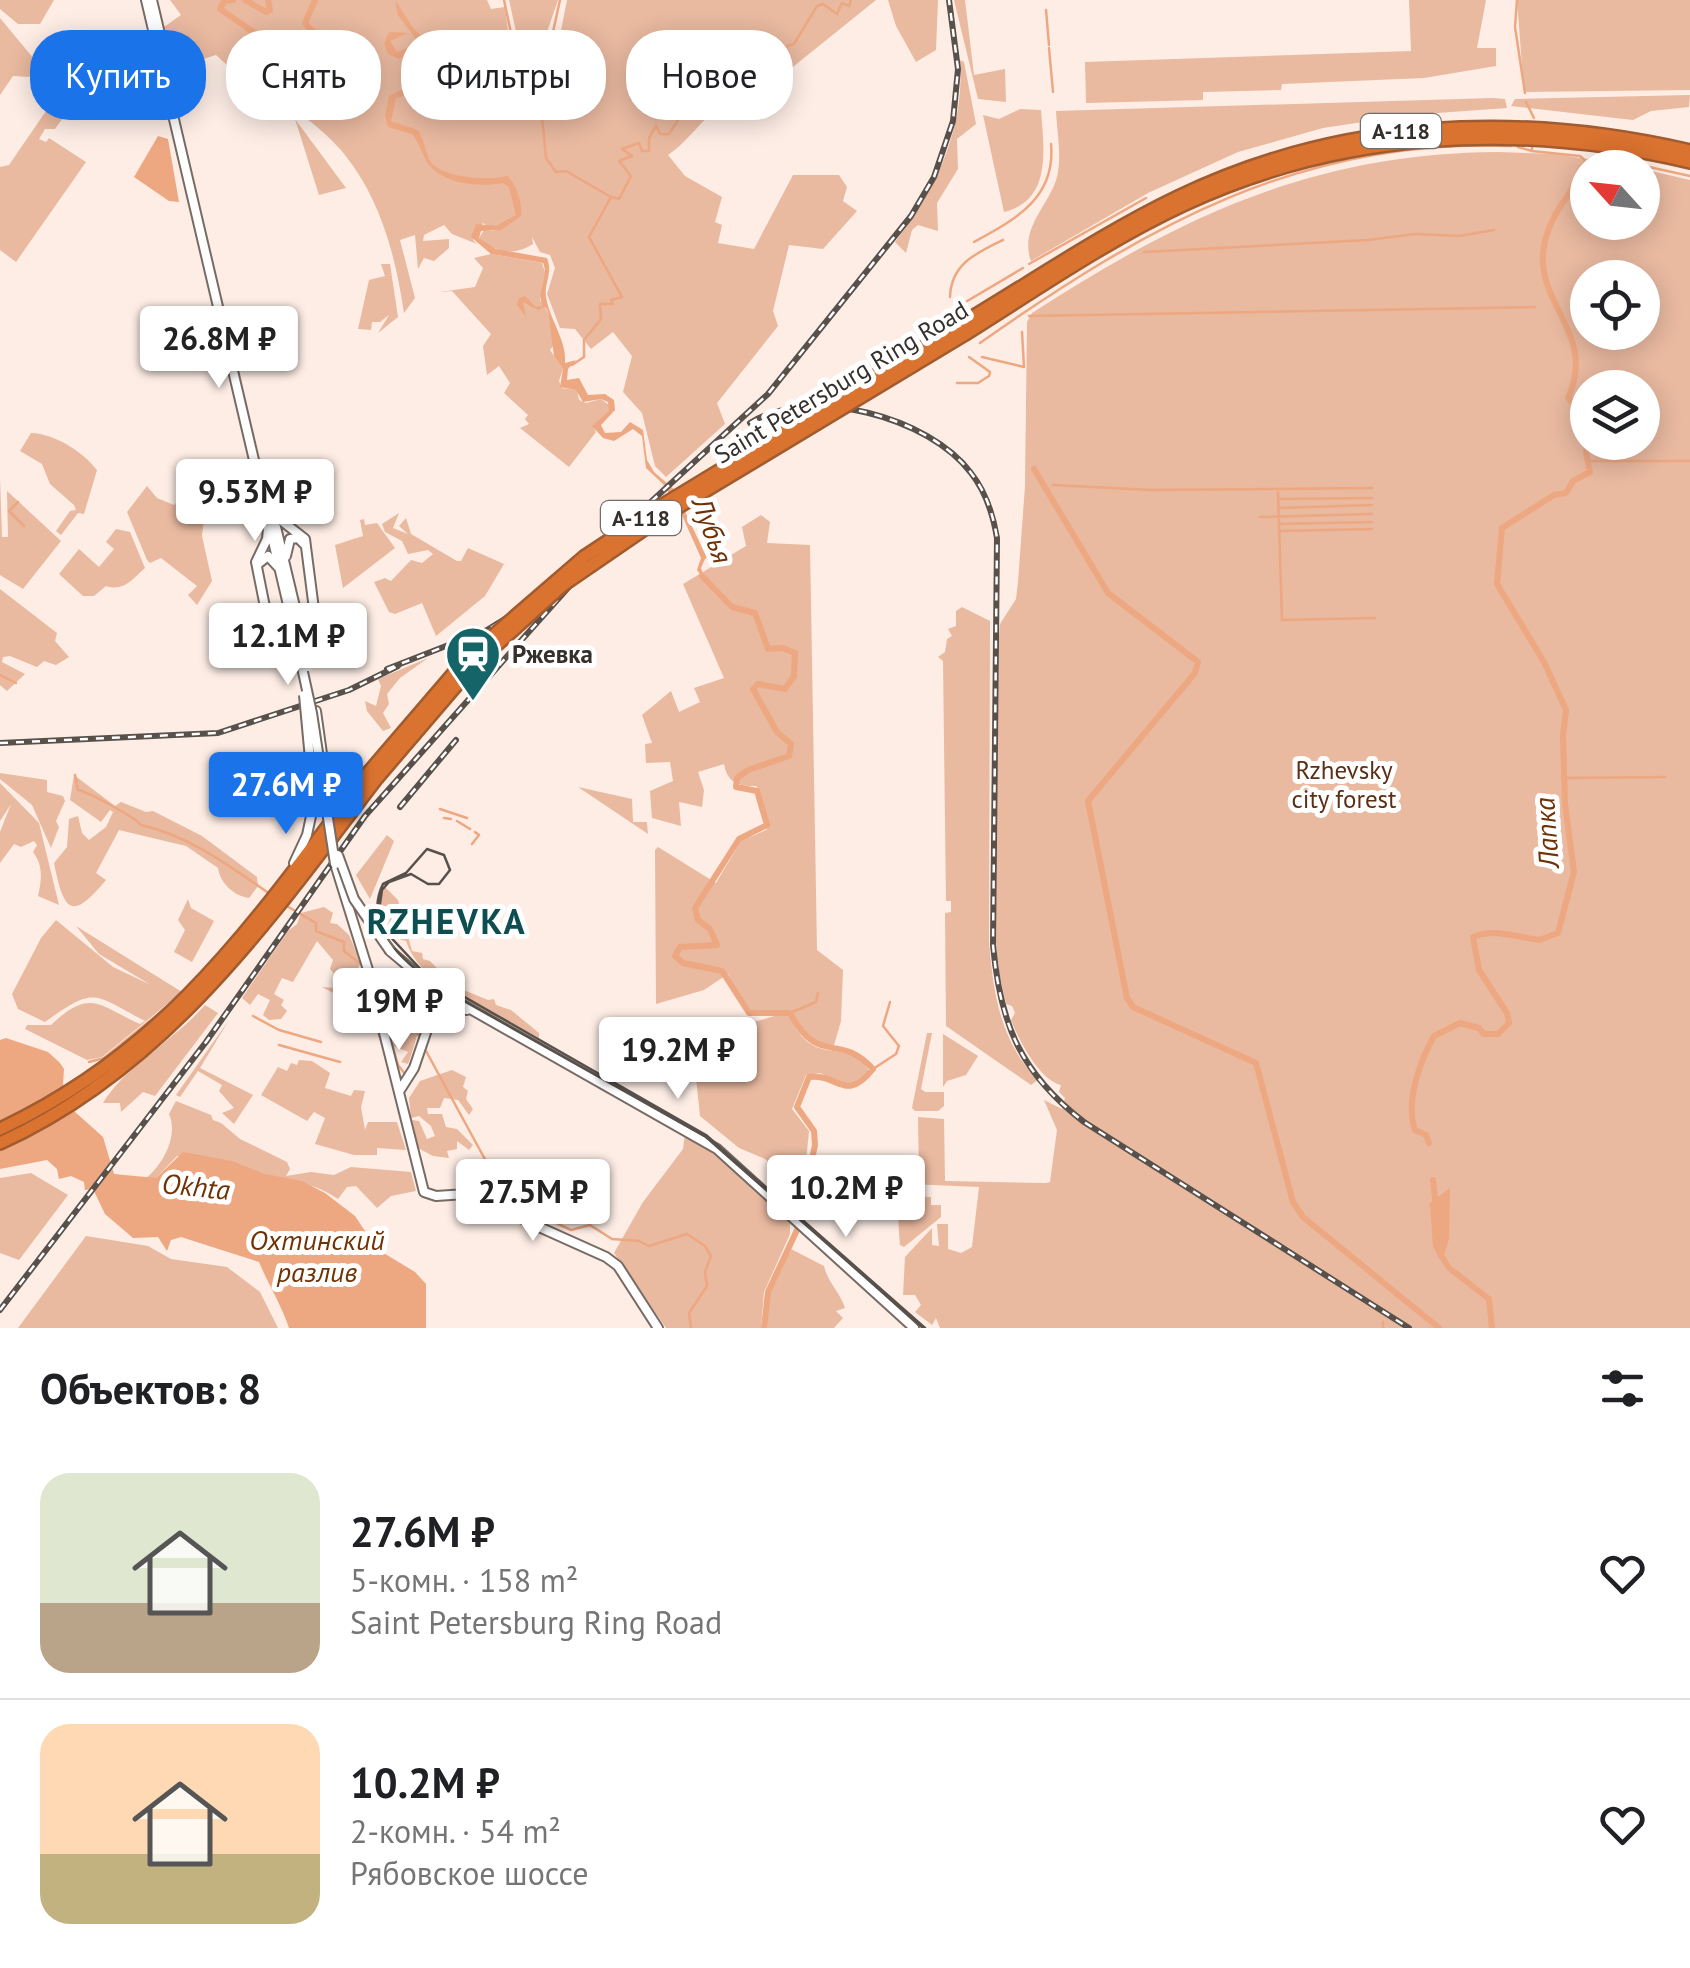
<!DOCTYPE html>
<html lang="ru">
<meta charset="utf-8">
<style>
body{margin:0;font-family:"PT Sans",sans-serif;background:#f6f6f6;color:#202124;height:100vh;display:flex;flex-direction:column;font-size:38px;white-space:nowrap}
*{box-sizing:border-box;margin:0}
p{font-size:32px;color:#757577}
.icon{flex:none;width:55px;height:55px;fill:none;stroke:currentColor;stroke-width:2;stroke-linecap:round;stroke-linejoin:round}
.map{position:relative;height:1328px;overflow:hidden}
.panel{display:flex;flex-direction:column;background:#fff;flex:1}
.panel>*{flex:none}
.banner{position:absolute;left:30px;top:30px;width:1000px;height:90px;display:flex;gap:20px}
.needle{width:65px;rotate:297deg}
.controls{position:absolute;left:1570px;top:150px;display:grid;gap:20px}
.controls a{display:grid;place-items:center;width:90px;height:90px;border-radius:50%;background:#fff;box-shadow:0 5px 25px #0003;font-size:50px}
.price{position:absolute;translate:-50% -85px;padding:0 22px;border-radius:10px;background:#fff;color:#222;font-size:32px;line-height:65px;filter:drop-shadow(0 2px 5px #0008)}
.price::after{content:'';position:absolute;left:50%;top:60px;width:30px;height:22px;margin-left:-15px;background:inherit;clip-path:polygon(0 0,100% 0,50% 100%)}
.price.selected{background:#1a73e8;color:#fff}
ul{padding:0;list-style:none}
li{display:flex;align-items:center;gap:30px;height:250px;padding:0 40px}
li+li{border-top:2px solid #e0e0e0}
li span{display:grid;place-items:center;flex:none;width:280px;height:200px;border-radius:30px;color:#555}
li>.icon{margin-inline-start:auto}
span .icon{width:120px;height:120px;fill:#fffc;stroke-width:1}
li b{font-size:42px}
h2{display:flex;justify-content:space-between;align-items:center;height:120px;padding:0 40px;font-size:42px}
.chip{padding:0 35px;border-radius:40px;background:#fff;box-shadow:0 5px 25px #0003;font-size:35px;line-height:90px}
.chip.selected{background:#1a73e8;color:#fff}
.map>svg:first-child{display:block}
.green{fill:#e9b9a0;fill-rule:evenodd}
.water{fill:#eda781}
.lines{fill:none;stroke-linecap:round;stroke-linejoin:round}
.stream{stroke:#eda781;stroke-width:2.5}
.river{stroke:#eda781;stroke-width:6}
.secondary-casing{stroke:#786b64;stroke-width:12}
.highway-casing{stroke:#a05b2f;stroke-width:16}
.secondary{stroke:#fff;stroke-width:8}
.highway{stroke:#da7230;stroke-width:11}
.tram{stroke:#57504b;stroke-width:2.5}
.rail-casing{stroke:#57504b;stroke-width:6}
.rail{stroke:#fff;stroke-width:2.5;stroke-dasharray:8;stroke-linecap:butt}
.secondary-bridge-casing{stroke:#786b64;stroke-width:12;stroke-linecap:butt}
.highway-bridge-casing{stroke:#a05b2f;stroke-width:16;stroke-linecap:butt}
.secondary-bridge{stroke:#fff;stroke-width:8}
.highway-bridge{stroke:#da7230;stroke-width:11}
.labels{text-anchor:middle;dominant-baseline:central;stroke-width:10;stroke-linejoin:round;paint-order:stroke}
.shield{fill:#fff;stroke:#726e6b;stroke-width:2.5}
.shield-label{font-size:22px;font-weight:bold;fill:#35302c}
.street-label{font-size:25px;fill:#35302c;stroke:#fff}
.poi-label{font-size:25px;font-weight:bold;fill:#35302c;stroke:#fff;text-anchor:start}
.park-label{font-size:25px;fill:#5c2f14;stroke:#fff}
.water-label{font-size:28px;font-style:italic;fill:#703204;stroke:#fff}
.district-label{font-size:35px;font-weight:bold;letter-spacing:2.5px;fill:#0e4d50;stroke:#fff}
</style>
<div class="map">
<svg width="1690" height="1328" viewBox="0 0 1690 1328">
<rect width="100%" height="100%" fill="#fdede5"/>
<path class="green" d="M0,0H54L40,24H18L0,9Z
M170,0H487L491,9L505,7L515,88L526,103L545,98L552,43L559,41L567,0H876L763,91C718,89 700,133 668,155L685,176L722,197L715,222L722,225L718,243L754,249L793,175H839L847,187L843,201L857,211L823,249L789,245L773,311L778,326L717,403L725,424L666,477L655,466L642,413L623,392L632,356L613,332L591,349L575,329L560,328L547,294L555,268L550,255L540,252L532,237L533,244C515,256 496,253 479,238L484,230L495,231L483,223L473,240L477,244L452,234L444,225L424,235L423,241L449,239V248L434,261L424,258L418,269L415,235L400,240L415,298L404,313C395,253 380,196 340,149C321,127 291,108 269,89H253L216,55L175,68L173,42L164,27L181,15Z
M509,0H558L533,73L525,72Z
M888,0H938L936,50L916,62L896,26Z
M954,0H965L974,75L1005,69L1006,102L978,99Z
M1409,0H1486L1477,48H1496V66L1424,78L1282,84L1281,90L1203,92V100L1086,103L1085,62L1411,51Z
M1517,0H1690V90L1524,92Z
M0,18L39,65L29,77L13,76L0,95Z
M960,60L964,62L976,124L957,139L958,169L937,203L938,231L918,225L912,230L906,253L895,242C936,189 965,129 960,60Z
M59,73L66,79L80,76L85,87L55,129H45L39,139L46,142L49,138L86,162L16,262L0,250V167L9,165L46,111L47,95Z
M1690,95L1689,107L1651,111L1633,120L1511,106L1515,99Z
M1493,98L1505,99L1507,108L1409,115L1323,128L1238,152L1148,193L1031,261C1019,228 1049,206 1057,177C1062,156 1057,133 1056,111Z
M1020,109L1041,110C1044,150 1052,200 1004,212L983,115L999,119Z
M295,119L346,188L319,195Z
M1498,152L1557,154L1632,167L1588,168V222H1642L1643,169L1690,180V1328H940L936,1318L932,1325L915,1312L921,1305L915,1295H903L905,1257L932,1228V1245L939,1246L937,1224H948V1249L961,1253L972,1247L979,1187L909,1184L919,1175L918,1117L944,1119L945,1181L1046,1183L1050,1182L1057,1130L1044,1100L1062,1109L1065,1098L1059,1092L1061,1085C1039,1080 1019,1040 1011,1020L1015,1013L1012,1006L1006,1004L997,963L995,920L999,638L1000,624L1016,599L1018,582L1025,486L1027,322L1032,313C1182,216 1315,153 1498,152ZM1588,278H1642V332H1588ZM1588,388H1642V442H1588Z
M491,254L542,263L546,275L540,300L548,312L554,345L550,350L563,369L559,381L562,388L577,390L579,400L586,403L601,399L609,405V412L593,426L596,432L569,467L520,428L529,424L525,419L528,415L504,393L510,383L499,366L487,375L483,346L491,334L452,291L440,292L475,287L483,268L474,258Z
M381,264H390L398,317L378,333L389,315L380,322H372L371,330L358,329L369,280L385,276Z
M31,433C55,434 82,451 97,470L84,514L78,513L61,535L56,531L70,511L76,510L74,505L50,484L42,464L20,451Z
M0,478L2,537H8L7,491L61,541L23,589L0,575Z
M147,486L157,498L174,505L183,496L206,500L202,536L212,581L197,605L188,595L197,586L161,558L150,563L147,560L127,512Z
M399,513L393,528L408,534L399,526L406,518L411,534L457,561H461L468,548L504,564L485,596L436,636L422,603L395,614L389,612L374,582L385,578L391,581L411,560L422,563L433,554L428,550L408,554L402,541L385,532L382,524Z
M761,515L770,522L767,543L810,545L817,950L843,970L841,1021L834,1045C808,1044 801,1033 791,1010L749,1011L737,997L728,974L704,990L656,1004L655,850L658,847L716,883L741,841L766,830L769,825L759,790L756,786C738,787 727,782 724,764L698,772L704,790L702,807L679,802L681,826L652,818L650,791L673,781L670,762L646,763L645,744L652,743L642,715L671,691L679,712L700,702L694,688L724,678L683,584L746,546L742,527Z
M364,519L365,525L377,523L395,548L343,588L335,545L363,536L360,520Z
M116,529L130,532L145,568C132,579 124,592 106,586L94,596H83L59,574L79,549L99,567L114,549L106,542Z
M0,589L57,633L55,641L69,657L56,665L44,661L37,667L10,656L3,657L2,662L25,674L7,691L0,685Z
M962,607L990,621L989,941C993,992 1000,1042 1038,1080L1031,1085L946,1026L945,913L951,912V901H946L943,661L938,657L945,652L947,639L952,636L948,629L956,626V611Z
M428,658L400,678L387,694L389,704L383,713L391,728L383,731L367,711L365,701L376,706L381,686L378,679Z
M0,773L47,780V792L63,796L65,801L56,821L59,827L51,848L32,805L0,779Z
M74,775L115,806L121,802L146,812L153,811L202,836L257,877L258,886L249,898C234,896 220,883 218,868L186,846L119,830L96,873L106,880C72,921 64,913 54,863L67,847L69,819L78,816L82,833L89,840L106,827L113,812L110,810L101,822L70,800Z
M0,783L39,823L59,905L38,896C42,879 43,865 33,852L37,845L34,841L21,847L14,844L0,863V832L11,804L0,821Z
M578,787L632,799L633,822H647L648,834Z
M387,835L394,841L370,899L356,875Z
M385,887L398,900L412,951L422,953L423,959L430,961L454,986L488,1000L494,999L496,1005L511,1010L539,1033V1038C495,1014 423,991 406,941L389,936C380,921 377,903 385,887Z
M188,899L191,908L214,921L192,962L174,952L185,930L178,920Z
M324,907L333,913L330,923L337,924L349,935L361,963L358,968L365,993L364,1007L358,1009L366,1020L361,1022L352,1011H345L350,1002L322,987L335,988L340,981L330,969L333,960L317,941L293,982L282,978L274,994L284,1000L281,1005L287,1011L281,1019L269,1020L263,1015L270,1000L258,994L250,1005L242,998L288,931L297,924L301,913Z
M56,920L113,967L151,985L99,954L76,926L182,992L102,1057L87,1060L25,1029L27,1025H51C91,987 99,1006 140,1024L145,1021C93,994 96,985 45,1022L18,1009L12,994L41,938Z
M388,977L401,989L407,1007L422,1013C417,1035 415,1046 408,1064L401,1062L408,1052L394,1046L379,991Z
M205,1005L218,1013L155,1096L143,1092L121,1112L120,1103H103C126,1065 174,1041 205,1005Z
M781,1014L789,1015C814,1073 848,1033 870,1072L848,1086L820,1073L806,1075L792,1109L809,1131L803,1192L765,1159L739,1148L700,1116L693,1049L728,1041L741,1026Z
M229,1020L200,1068L253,1095L234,1124L222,1113L234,1108L219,1091L222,1085L198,1071L180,1097L176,1095Z
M927,1033H932L921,1089L925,1092H944V1106L938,1111H915L912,1108Z
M943,1034L978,1056L966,1075L947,1081L943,1087Z
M299,1060L312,1061L330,1073L325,1088L351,1096L354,1090L365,1091L361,1107L365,1130L368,1122H397L406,1150L377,1148V1155H354L315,1144L325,1118L314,1112L307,1121L261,1095L278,1067L287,1071L291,1063L297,1065Z
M452,1070L466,1077L463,1087L468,1091L466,1099L473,1109L469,1115L458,1100L444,1098L440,1108H427L428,1114H442L446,1127L457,1129L473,1145L469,1150L457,1141V1149L447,1151L449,1158L433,1156L418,1148L412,1120L419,1121L427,1139L435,1136L431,1126L419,1116L411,1118L409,1098L420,1081Z
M176,1101L211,1115L213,1120L221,1123L240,1139L287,1162L290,1169L286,1176L311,1172L334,1175L351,1167L411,1172L416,1191L391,1196L377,1208L356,1186L347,1187L338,1199C315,1183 295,1182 272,1176C236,1167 216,1155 177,1156L156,1178L145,1179C162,1166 179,1136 169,1114Z
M685,1134L718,1157L790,1223V1234L764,1292L761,1328H666L614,1253L643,1202L683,1149Z
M31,1173L68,1195L19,1260L0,1253V1178Z
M906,1196L931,1197V1205H941V1217L904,1247L900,1245C899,1229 895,1208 906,1196Z
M86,1236L148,1246L171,1259L227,1267L260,1292L278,1328H18Z
M791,1249L824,1266C828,1283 840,1292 845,1308L836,1311L843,1318L834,1328H766L770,1292Z"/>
<path class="water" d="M395,0L413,28L429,43L445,40L448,53L430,89L396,98L391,121L418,130C424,140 425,151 430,161C440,178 490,181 507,176C516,183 523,205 521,216L501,230L481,231L479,238L496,249L547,258C553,274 544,282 546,297C550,321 567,340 565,363L576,360L568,369L567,380L579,378L588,395L605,394L614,400L615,410L601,425L605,433L621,432L630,422L643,430L647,460L654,472L675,490L705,554L710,555L715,548L710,519H717L723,548L705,559L701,568L706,582L697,570L701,558L681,513L663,484L646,468L642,436L633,429L614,441L603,438L592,426L609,411L608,402L601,399L583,402L576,390L560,387L563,369L554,356L548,311L545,307L538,310L523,302L526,317L517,305L519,298L525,296L536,307L543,306C535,291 550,279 543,263L491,254L471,237L476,224L496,226L516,215L509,187L503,183C482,187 450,185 433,169C423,161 421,144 412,134L388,127L385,116L389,96L403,89L427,86L441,49H417L399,59L388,54L384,43L389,32L408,33L390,41L397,52L419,43L398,15Z
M158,136L168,139L179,202L169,201L134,177Z
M6,1038L48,1052L60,1063L64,1069L63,1084L74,1111L103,1137L114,1174L156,1178L183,1152L232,1161L265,1174L302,1181L325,1193L355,1216L377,1249L415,1272L426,1284V1328H289C281,1304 269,1286 259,1262L181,1237L171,1240L167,1251L158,1237L133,1238L105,1214L93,1189L85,1190L84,1182L71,1176L59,1179L57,1169L47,1160L0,1169V1040Z
M1450,1188L1449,1239L1442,1261L1433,1247L1430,1203Z"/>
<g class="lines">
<path class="stream" d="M504,0L519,71L518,84L538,91
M560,0L551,41L538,73L546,158L556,172L566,171L611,197
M1517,0L1515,27L1525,93
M1046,10L1049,45
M1049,48L1053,92
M1526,102L1534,118
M1518,147L1532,151
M1532,147V151L1580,156L1587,162L1613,159L1690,176
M974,242C1016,219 1056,198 1051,144
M1144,252L1368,240L1415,234L1459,236L1494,230
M1029,264L1146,198
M950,297C951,264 976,253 1003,240
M952,310L1023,268
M1029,316L1535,307
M980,343C1145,227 1302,137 1511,146
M982,357L1024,367L1022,332
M572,365L584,357V340L601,319L600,304H613L611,300L622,297L589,237L611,197L619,199L631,176L619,161L632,156L622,149L639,143L642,151H649V138L656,126L660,134H669L678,120L673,118L679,113L683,118L688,112L686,107L702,94L710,95L716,85L718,88L733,73L759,71L764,78L781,65L787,46L794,44L817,6L823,4L837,14L842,3L849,6L851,0
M957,383H978L989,376L990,372L969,357
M1589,461H1690
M1053,485L1151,490L1372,488
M1278,492L1282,620L1375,618
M1278,499L1372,498
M18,502L9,511L24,526
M1279,508L1372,505
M1260,517L1372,514
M1279,524L1372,522
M1279,531L1372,529
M318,608L321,630
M322,635L327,649
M0,675L16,683
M75,775L78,790C88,792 135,817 141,825C190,836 229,866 270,894
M1565,778L1665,777
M440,809L467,818
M444,818L451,819
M457,821L470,829
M472,844L479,835L475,832
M285,905L316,923V931L344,942V951L363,966
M371,968L384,975L418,1035
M372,996L370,1005L387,1060
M790,1013L816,1002L818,993
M253,1016L279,1030L321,1042
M392,1044L398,1065L405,1074
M279,1045L340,1062
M426,1051L487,1163L521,1183C526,1200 543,1203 550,1220L571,1230L590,1225L612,1239L639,1241L649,1246L687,1234L705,1246L711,1256L705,1272L707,1286L689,1313L691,1328
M89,1062L104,1058L167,1007
M873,1069L896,1054L899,1046L883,1026L890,1002
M1383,1322V1328"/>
<path class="river" d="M233,0L224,1L220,9L259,36L287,34L306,62C316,58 325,47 325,36L312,31L305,23L315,0
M245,0L266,12L270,10L268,0
M1587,162C1576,171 1576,184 1568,195C1496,293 1605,317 1568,398L1577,407L1588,442
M1034,469L1108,593L1198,662L1195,673L1088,801L1127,998L1133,1007L1256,1063L1293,1202L1303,1217L1439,1328
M702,576L732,607L755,613L768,649L783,648L795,653L794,676L785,689L758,684L753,689L777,732L791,744L789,756L748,770L737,778L736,787L757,791L767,825L739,839L695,908L698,920L710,929L717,945L680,947L675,956L683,963L722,971L749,1013H790C819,1068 839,1031 873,1069C845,1104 838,1073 809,1077L797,1107L814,1131L815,1145L797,1230L768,1292L764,1328
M1429,1143L1426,1135L1415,1130C1405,1102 1420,1061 1434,1036L1460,1023L1479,1028L1484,1034H1498L1509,1023L1507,1013L1479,970L1473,937C1495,928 1517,937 1539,940L1558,933L1574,872L1565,804L1563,736L1566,710L1544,662L1497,584L1502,528L1554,495L1566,493L1573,481L1590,472L1586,453L1588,442
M1433,1180L1436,1207
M1440,1254L1449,1268L1489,1299L1492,1328"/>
<g class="secondary-casing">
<path id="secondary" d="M146,0L292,622
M152,0L178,110
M267,489L278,518L305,539L315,617L269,627L256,562L267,539L268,528
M276,527L296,611
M286,556L290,539L298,538L304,544
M258,564L268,556L279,568
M316,711L325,775
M294,863L307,835L314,802
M335,864L369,973L424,1192L436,1196L481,1193L528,1222L606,1257L618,1266L658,1328
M390,951L435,989L717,1149L914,1328
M400,1090L414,1068L432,1015L445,1008L467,1010"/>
</g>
<g class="highway-casing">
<path id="highway" d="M961,324C1033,281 1103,233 1178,197C1340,119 1517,111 1690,151
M967,333C1037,289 1108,240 1183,205C1343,130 1520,122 1690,162
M0,1129C173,1048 257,918 369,772
M0,1143C166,1068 269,919 377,778"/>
</g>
<use href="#secondary" class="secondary"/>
<use href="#highway" class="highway"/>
<path class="tram" d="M923,1328L706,1137L448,992C413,970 360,931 383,884L406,873L427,849L444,855L450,870L439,884H428L411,874L389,882L382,890L379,910L384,930L426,975L706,1135L925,1328"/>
<g class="rail-casing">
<path id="rail" d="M750,423C811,385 929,417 971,473C986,492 993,514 997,538L993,945C1000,1023 1020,1073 1084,1122L1409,1328
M387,669L487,630L552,590
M0,743L218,733L349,690L398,666
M400,807L456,740
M0,1310L206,1042L365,816L616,534L768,394L911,216L934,177L953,121L958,69L949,0"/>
</g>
<use href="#rail" class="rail"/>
<g class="secondary-bridge-casing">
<path id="secondary-bridge" d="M296,611L308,667
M292,622L312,713L335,864
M304,695L314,802
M338,855L354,899L390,951"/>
</g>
<g class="highway-bridge-casing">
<path id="highway-bridge" d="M369,772L466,659L584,557L661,506L961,324
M377,778L472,667L563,585L665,515L967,333"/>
</g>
<use href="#secondary-bridge" class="secondary-bridge"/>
<use href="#highway-bridge" class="highway-bridge"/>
</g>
<defs>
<g id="station-pin" transform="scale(2.875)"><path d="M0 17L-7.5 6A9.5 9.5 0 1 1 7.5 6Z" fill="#156468" stroke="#fff"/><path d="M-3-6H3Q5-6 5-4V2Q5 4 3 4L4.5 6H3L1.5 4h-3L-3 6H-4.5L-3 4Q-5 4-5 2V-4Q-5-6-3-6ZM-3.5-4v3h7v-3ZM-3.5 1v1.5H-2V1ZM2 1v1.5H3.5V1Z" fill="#fff"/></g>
</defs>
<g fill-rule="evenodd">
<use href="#station-pin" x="473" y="654"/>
</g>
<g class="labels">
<g class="shield">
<rect x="1361" y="114" width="80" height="34" rx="8"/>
<rect x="601" y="501" width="80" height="34" rx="8"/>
</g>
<g class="shield-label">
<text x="1401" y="131">А-118</text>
<text x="641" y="518">А-118</text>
</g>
<g class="street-label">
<text transform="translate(841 382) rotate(-31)">Saint Petersburg Ring Road</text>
</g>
<g class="poi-label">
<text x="512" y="654">Ржевка</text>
</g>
<g class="park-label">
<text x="1344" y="770">Rzhevsky<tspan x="1344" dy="29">city forest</tspan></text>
</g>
<g class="water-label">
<text transform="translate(713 530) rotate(70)">Лубья</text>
<text transform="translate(1546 833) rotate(-94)">Лапка</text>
<text transform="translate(196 1186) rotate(6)">Okhta</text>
<text x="317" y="1239">Охтинский<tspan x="317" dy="32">разлив</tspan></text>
</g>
<g class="district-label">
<text x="447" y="921">RZHEVKA</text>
</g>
</g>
</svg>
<div class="controls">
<a><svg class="needle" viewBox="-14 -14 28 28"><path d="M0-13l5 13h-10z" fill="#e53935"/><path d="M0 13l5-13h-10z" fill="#757577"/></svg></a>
<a><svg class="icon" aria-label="locate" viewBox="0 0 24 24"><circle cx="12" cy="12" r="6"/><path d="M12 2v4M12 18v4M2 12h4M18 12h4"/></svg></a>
<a><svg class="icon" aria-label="layers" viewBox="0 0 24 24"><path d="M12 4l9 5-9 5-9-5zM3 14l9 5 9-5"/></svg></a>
</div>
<b class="price" style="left:219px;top:391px">26.8M ₽</b>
<b class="price" style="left:255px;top:544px">9.53M ₽</b>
<b class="price" style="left:288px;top:688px">12.1M ₽</b>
<b class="price selected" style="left:286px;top:837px">27.6M ₽</b>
<b class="price" style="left:399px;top:1053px">19M ₽</b>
<b class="price" style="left:678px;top:1102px">19.2M ₽</b>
<b class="price" style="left:846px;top:1240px">10.2M ₽</b>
<b class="price" style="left:533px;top:1244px">27.5M ₽</b>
<div class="banner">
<a class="chip selected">Купить</a>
<a class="chip">Снять</a>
<a class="chip">Фильтры</a>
<a class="chip">Новое</a>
</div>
</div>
<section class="panel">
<h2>Объектов: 8<svg class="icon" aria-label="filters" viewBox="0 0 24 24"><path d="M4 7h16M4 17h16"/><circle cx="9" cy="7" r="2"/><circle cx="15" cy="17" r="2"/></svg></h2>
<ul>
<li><span style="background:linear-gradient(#dfe7d0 65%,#b9a48a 0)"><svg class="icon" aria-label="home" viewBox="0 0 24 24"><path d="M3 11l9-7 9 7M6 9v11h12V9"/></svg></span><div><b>27.6M ₽</b><p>5-комн. · 158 m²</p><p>Saint Petersburg Ring Road</p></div><svg class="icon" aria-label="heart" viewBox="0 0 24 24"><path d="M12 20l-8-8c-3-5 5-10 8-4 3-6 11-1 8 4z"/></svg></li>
<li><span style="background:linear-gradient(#ffd9b3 65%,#c2b280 0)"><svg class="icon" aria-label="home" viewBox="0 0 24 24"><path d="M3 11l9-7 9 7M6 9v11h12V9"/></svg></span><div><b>10.2M ₽</b><p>2-комн. · 54 m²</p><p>Рябовское шоссе</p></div><svg class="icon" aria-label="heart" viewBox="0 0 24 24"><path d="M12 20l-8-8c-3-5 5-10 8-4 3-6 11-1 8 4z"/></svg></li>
</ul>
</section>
